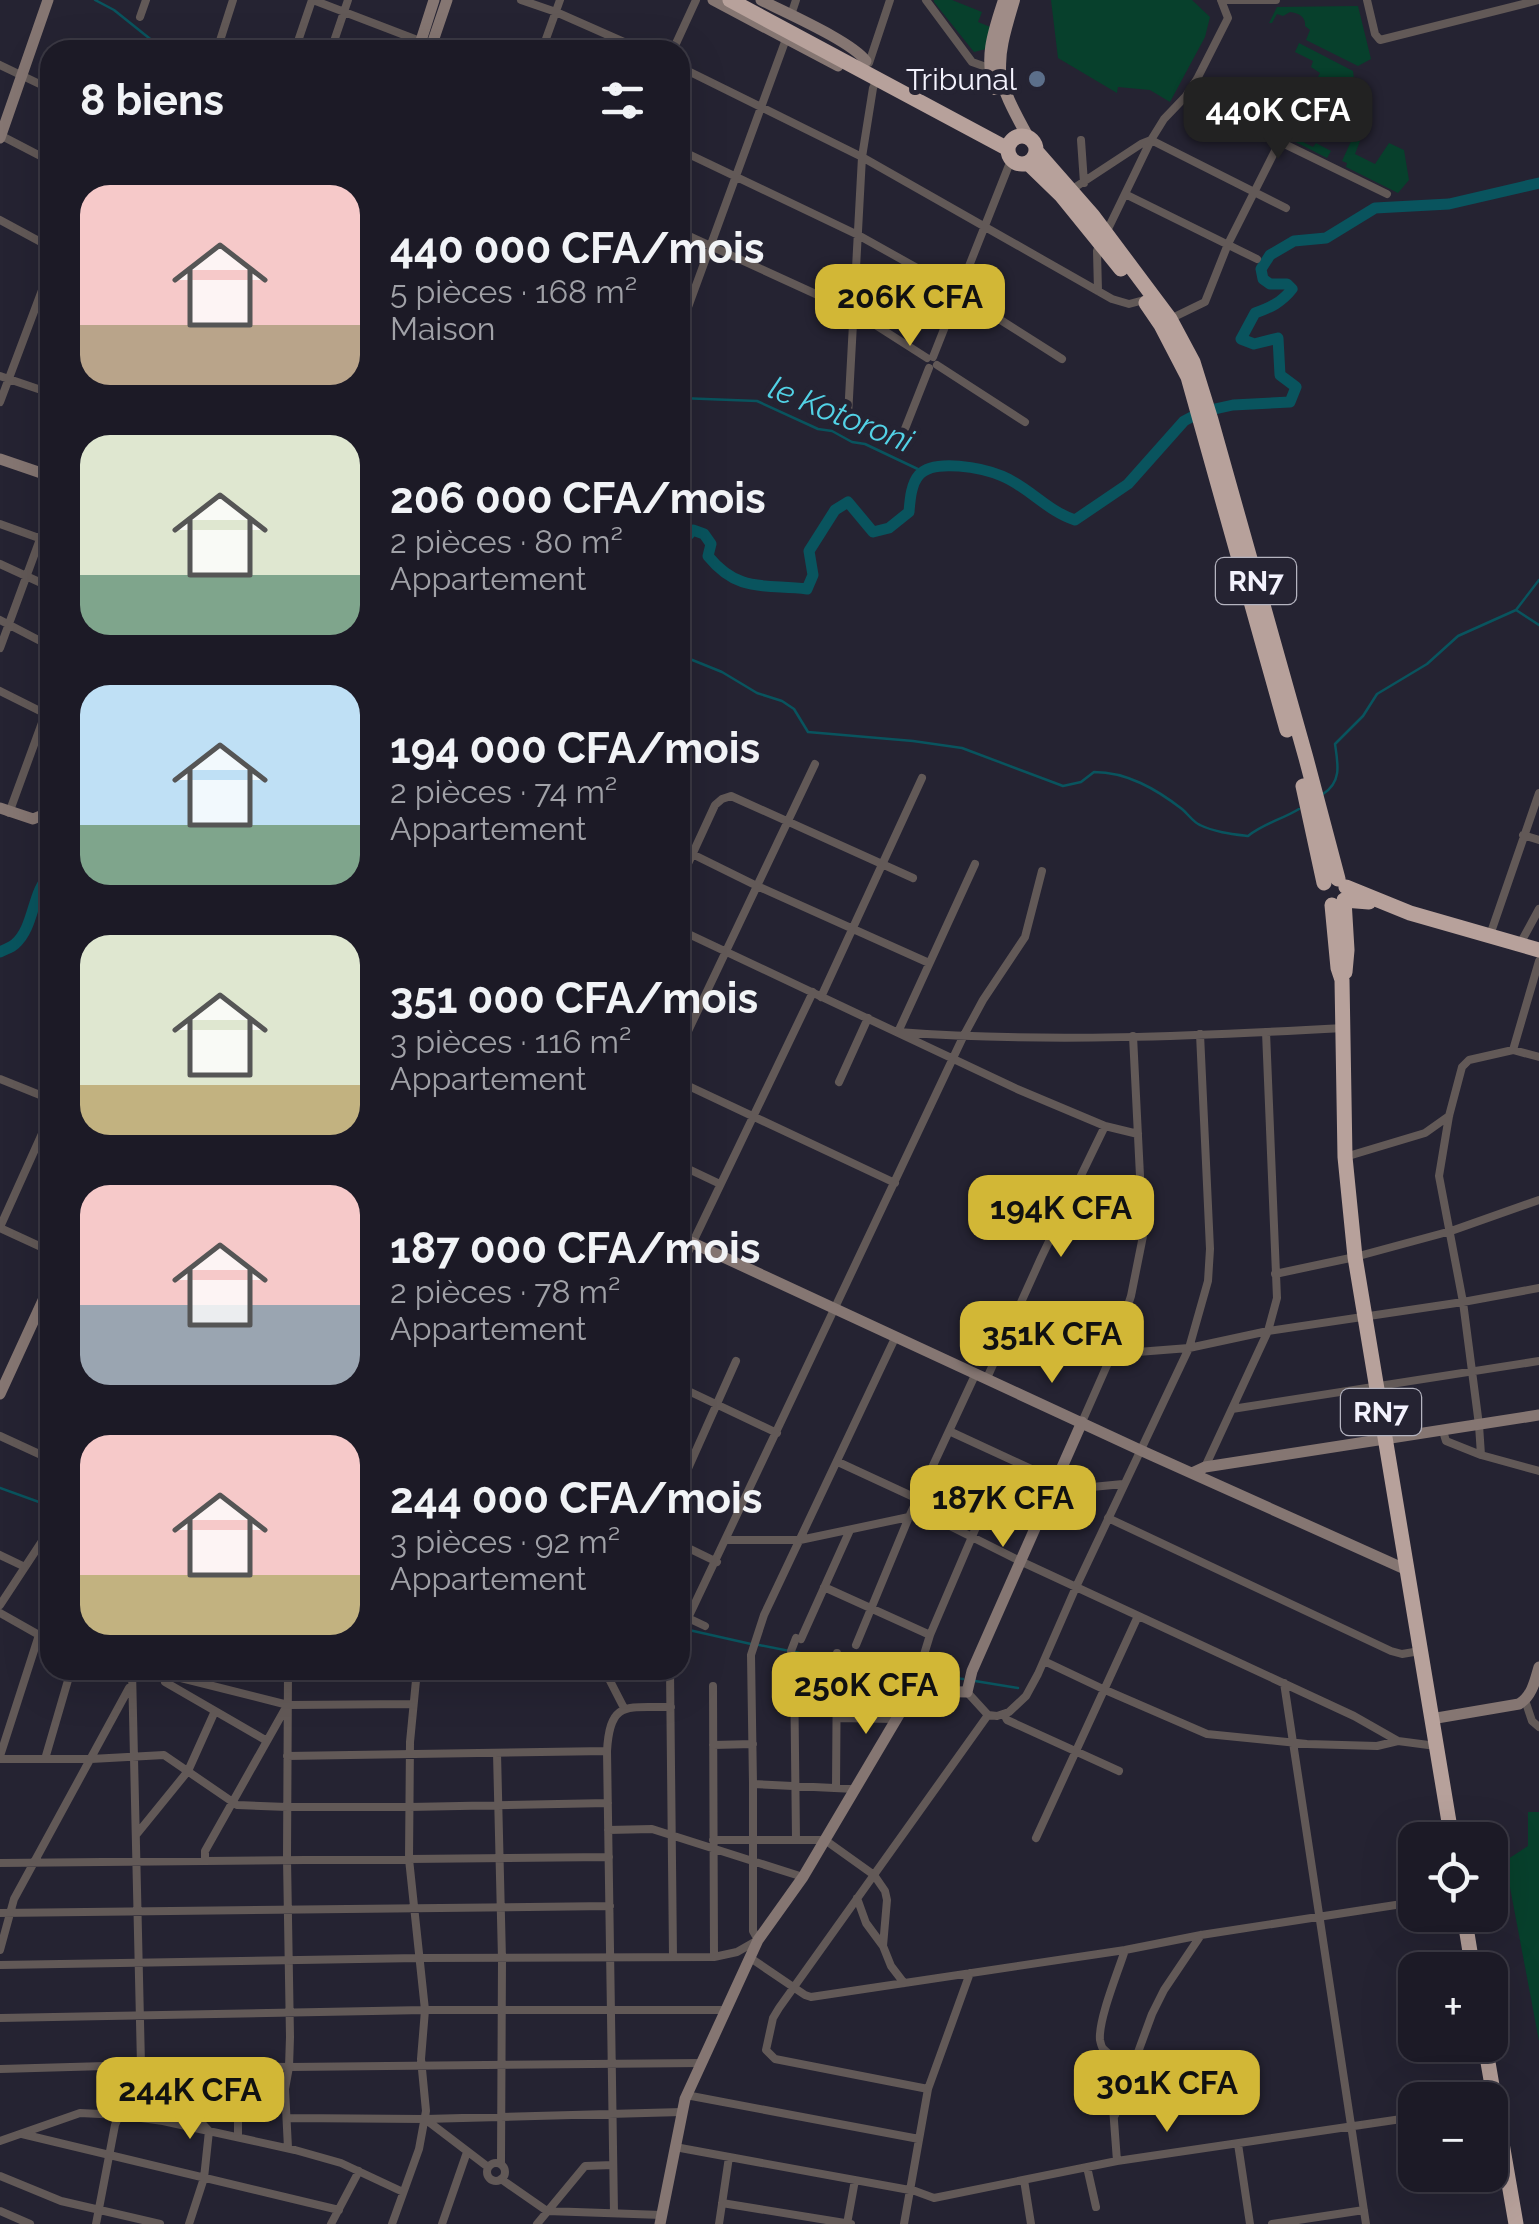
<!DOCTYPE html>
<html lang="fr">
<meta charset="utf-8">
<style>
body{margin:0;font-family:Raleway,sans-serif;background:#25232e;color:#f1f3f6;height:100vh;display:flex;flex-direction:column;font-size:38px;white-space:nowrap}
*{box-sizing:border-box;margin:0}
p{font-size:32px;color:#a0a1a7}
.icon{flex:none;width:55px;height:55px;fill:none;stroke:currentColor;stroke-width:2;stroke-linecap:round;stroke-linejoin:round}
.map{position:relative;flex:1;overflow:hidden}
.details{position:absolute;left:40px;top:40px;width:650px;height:1640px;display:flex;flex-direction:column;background:#1c1a26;border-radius:30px;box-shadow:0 10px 40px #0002,0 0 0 2px #3a3843}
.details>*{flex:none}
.buttons{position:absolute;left:1398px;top:1822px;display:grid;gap:20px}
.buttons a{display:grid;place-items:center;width:110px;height:110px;border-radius:20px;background:#1c1a26;box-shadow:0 10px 40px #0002,0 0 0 2px #3a3843;font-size:50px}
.price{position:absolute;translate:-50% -85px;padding:0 22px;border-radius:20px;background:#d2b736;color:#111;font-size:32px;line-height:65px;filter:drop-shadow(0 2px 5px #0008)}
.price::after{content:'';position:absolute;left:50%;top:60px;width:30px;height:22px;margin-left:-15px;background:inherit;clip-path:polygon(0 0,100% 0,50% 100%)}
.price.selected{background:#222;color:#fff}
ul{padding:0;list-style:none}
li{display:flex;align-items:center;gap:30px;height:250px;padding:0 40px}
li span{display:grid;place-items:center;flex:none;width:280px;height:200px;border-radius:30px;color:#555}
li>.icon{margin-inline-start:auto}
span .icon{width:120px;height:120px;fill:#fffc;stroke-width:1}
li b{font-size:42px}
h2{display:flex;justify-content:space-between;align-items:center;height:120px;padding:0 40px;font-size:42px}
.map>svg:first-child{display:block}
.green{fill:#07402c}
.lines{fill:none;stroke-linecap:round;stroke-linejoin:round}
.stream{stroke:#09545e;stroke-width:2.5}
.river{stroke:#09545e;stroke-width:11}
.street{stroke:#625957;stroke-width:8}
.secondary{stroke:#857672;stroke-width:11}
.primary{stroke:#9f8c87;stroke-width:12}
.highway{stroke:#b7a19b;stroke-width:15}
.service-dot{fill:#5c6f8a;stroke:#252332;stroke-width:4}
.labels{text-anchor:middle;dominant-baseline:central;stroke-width:10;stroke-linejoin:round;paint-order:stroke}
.shield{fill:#252332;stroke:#b5b4c0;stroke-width:2.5}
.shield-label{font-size:28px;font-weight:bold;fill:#f3f2fd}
.poi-label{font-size:30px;fill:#f3f2fd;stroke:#252332;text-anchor:end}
.water-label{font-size:32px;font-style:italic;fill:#52d2e6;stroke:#252332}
</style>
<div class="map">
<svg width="1539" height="2224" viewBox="0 0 1539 2224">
<rect width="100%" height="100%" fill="#252332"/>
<path class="green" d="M934,0H952L982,12L978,22L993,28L986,49L974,52L934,2Z
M1051,0H1192L1210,17L1205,37L1170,102L1150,90L1118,87L1117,93L1058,58Z
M1358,6L1371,59L1358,66L1306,40L1310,30L1305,26C1306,17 1299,13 1290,12L1283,16L1277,14L1272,23H1269L1277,7Z
M1299,43L1353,71L1354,79L1325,138L1319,141L1295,130L1300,118L1311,123L1325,93L1313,87L1320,73L1311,67L1313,61L1295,52Z
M1213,82L1222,87L1225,97L1231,103L1274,124L1273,127L1313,147L1316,143L1331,151L1327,158L1207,97Z
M1353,137L1360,141L1355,154L1375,164L1389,143L1404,150L1409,180L1398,193L1346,167L1347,163L1342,161Z
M1528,1812H1539V2041L1505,1861L1528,1846Z"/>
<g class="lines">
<path class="stream" d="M95,0L114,10L164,50
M680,398L757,401L818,429L832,431L852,442L865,444L924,472
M1516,610L1539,625
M680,655L722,672L757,693L782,701L794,709L808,732L913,741L962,748L1063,786L1081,782L1094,772C1127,772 1156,789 1182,809C1188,814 1193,822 1200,825C1214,832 1232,834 1248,836C1264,823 1281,820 1299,809
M1323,794C1342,782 1338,764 1335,744L1363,716L1377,694L1427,664L1458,636L1516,610L1539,580
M0,1488L50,1506
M680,1628L751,1644
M759,1645L845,1662L963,1679
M975,1681L1018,1688"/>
<path class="river" d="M680,544L693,530L704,534L711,544L708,556C738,593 764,584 807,589L813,575L809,551L835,510L848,502L873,532L889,528L909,512C910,500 911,484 919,475C934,458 983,468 1002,476C1029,487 1047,511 1075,520L1128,484L1184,421L1201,412L1233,405L1290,402L1296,387L1280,375L1278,338L1254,344L1241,339L1255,313C1270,308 1282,302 1292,289L1287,284H1270L1263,279L1261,269L1270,255L1294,241L1326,238L1375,208L1449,204L1539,183
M0,952C5,949 11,948 15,944C35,927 32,889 50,876"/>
<path class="street" d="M313,0L420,41
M521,0L556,12L642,50
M926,0L972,62L989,68
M1221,0H1276
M1367,0L1375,34L1380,40L1539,0
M791,15L796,0
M140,17L146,0
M126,50L127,48
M217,50L233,0
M295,50L312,0
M331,50L348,0
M542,50L560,0
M673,50L696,0
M869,63L890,0
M0,65L50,89
M680,67L862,157L1112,299L1129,304L1144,300
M1186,96L1387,194
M0,135L50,161
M1081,140L1084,183
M1151,140L1286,208
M680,150L858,235L960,292L999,319L1062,359
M1071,190L1141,144L1151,140
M1125,194L1257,259
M0,220L50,247
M1107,231L1151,140L1164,119L1186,96L1197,79L1228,18L1221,0
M680,232L855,312L927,358
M1098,291L1097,251L1100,243
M1170,319L1205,302L1228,244L1280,141
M683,321L786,39
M933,357L1011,160
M937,365L1025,422
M0,376L50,393
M0,402L50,269
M848,416L862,157L873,88L877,79
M897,449L929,368
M0,524L50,542
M0,564L50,587
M0,620L50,646
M0,648L50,512
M0,691L50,716
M9,813L50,701
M1523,835L1539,840
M680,848L757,886L929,963
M975,864L898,1032C1047,1043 1196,1036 1344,1028
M680,881L715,805L722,799L731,796L913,878
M680,930L1017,1089L1105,1126L1138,1134
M1490,935L1539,793
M1520,944L1539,909
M821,997L922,778
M680,1048L815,764
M1513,1050L1539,961
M0,1079L50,1099
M680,1082L895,1183
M839,1082L868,1018
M1345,1157L1425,1133L1449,1116
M680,1165L720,1184
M0,1227L50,1116
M0,1228L50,1251
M680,1269L813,992
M1275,1274L1355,1257L1451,1231L1539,1200
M1112,1354L1189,1348L1268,1331L1463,1302L1539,1288
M987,1378L1041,1258L1105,1126
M680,1387L777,1433
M1232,1409L1539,1361
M1082,1422L1112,1354L1131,1296L1143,1236L1133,1036
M949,1431L1057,1481
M1443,1431L1446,1441L1481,1455L1539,1471
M0,1436L50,1459
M1481,1455L1479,1425L1463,1302L1439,1176L1449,1116L1462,1067L1469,1060L1513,1050L1539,1057
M838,1462L918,1499
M1205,1467L1268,1331L1277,1298L1266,1032
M686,1473L736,1361
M928,1515L1020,1561L1354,1716L1398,1741L1436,1746
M1108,1518L1391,1651L1402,1654L1420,1651
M727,1540H800L909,1517L1051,1491L1123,1484
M680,1544L717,1562
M0,1555L25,1567
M824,1587L930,1635
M0,1605L50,1529
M0,1613L39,1635L50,1638
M688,1618L963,1037L983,1000L1025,937L1042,871
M680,1619L688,1618L705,1626
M796,1638L791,1651L794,1663L796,1840
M801,1639L850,1530
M856,1645L909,1517L976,1373
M922,1661L930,1635L986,1504
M1044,1661L1103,1689L1207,1734L1307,1744L1377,1746L1398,1741
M149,1670L288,1705L413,1704
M288,1670L287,1859L290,2037L289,2067L285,2089L288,2148
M557,1670H595L607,1675L624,1708
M670,1670L673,1957
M165,1682L267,1741
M1284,1683L1366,2224
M713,1686L714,1957
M914,1691L930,1665
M967,1692L988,1715
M1525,1700L1532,1721L1539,1727
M1004,1714L1007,1720L1119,1771
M988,1715L997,1716L1009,1712L1026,1696L1038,1674L1076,1587L1189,1348L1208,1281L1210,1249L1200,1034
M837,1718L896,1719
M713,1745L753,1744
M607,1751L614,2213
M497,1753L502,1959L501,2163
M0,1756L39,1635
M287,1756L607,1751C610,1699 627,1708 671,1707
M0,1759H91L164,1755L237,1805L287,1807H409L608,1803
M45,1759L71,1670
M753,1784L855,1789
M836,1788L837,1653
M608,1830L652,1829L803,1877
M136,1835L188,1771L215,1711
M1036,1838L1138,1616
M713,1840H825L874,1875L885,1891L887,1900L883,1946L891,1966L904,1983
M205,1860V1851L285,1709
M0,1863L609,1857
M857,1898L866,1923L883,1946
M0,1913L610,1906
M0,1950L14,1899L129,1688
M749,1957L805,1995L811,1997L1125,1950L1201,1935L1415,1902
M0,1965L419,1958L714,1957L737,1952L758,1940L753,1931V1784L751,1655L764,1615L896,1336
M0,2018L425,2010H726
M1109,2054L1136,2057
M0,2069L141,2065L289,2067L701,2063
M928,2089L775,2059L766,2050L773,2018L779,2008L988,1715
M686,2095L919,2139
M1115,2115L1152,2014L1164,1990L1201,1935
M287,2118L425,2119L488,2167
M425,2119L682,2112
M22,2134L339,2210
M238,2137V2066
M0,2141L80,2113L120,2115L163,2121L295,2150L341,2163L403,2192
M1238,2144L1250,2224
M675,2147L915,2191L934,2198L1117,2161L1415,2117
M1117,2161L1109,2054C1102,2048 1102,2049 1100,2040C1098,2020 1118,1972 1125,1950
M487 2172a9 9 0 1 1 18 0a9 9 0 1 1-18 0Z
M1087,2167L1096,2207
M0,2176L61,2201L160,2224
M501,2179L547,2211L662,2215
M1024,2180L1031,2224
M722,2203L851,2224
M0,2211L30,2224
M96,2224L115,2125L141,2065L132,1670
M189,2224L204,2178L209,2131L196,2117L191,2091L190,2066
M331,2224L359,2171
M392,2224L419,2149L426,2111L421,2059L425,2010L409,1859L410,1742L417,1670
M442,2224L467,2152
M537,2224L585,2166L613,2165
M719,2224L729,2157
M847,2224L855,2180
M904,2224L928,2089L970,1973
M1272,2224L1364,2210"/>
<path class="secondary" d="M713,0L838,66
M761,0C786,13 851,41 866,61
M418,50L434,0
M430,50L447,0
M0,138L48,0
M0,459L50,476
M0,808L33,819L50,812
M680,1237L1140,1450L1407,1570
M0,1394L50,1285
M1192,1473L1205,1467L1539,1415
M1431,1719L1519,1704C1532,1696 1535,1681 1539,1667
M660,2224L685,2099L758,1940L803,1877L913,1691L967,1692L972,1671L1082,1422"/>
<path class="primary" d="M1014,0C993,70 994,75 1029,139
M995,89C984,57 994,31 1004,0"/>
<path class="highway" d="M730,0L1008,149
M1008 150a14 14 0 1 1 28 0a14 14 0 1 1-28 0Z
M1036,151L1093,216L1170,319L1193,362L1211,420L1306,758L1338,879
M1028,163L1061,195L1121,269
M1146,303L1161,325L1188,377L1287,730
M1303,786L1324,883
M1346,887L1410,913L1539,950
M1332,905L1338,968L1342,980L1345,1157L1355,1257L1452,1840
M1345,972L1347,950L1344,900L1369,902
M1464,1915L1473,1970
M1485,2045L1516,2224"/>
</g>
<circle class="service-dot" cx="1037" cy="79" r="10"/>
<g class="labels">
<g class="shield">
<rect x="1216" y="558" width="80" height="46" rx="8"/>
<rect x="1341" y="1389" width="80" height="46" rx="8"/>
</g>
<g class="shield-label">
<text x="1256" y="581">RN7</text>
<text x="1381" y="1412">RN7</text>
</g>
<g class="poi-label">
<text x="1017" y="79">Tribunal</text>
</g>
<g class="water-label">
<text transform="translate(841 414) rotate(22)">le Kotoroni</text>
</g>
</g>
</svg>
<div class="buttons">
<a><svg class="icon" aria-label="locate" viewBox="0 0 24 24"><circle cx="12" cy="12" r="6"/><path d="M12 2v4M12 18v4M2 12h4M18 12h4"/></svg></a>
<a>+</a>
<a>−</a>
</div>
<b class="price selected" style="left:1278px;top:162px">440K CFA</b>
<b class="price" style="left:910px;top:349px">206K CFA</b>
<b class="price" style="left:1061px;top:1260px">194K CFA</b>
<b class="price" style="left:1052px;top:1386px">351K CFA</b>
<b class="price" style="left:1003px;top:1550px">187K CFA</b>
<b class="price" style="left:866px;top:1737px">250K CFA</b>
<b class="price" style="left:1167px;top:2135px">301K CFA</b>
<b class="price" style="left:190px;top:2142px">244K CFA</b>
<section class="details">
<h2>8 biens<svg class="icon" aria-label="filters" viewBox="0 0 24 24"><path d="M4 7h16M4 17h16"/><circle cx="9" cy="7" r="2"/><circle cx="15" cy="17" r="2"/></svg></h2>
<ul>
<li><span style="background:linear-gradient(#f6c9c9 70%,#b9a48a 0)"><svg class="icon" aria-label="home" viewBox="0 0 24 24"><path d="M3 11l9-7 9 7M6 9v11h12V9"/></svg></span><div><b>440 000 CFA/mois</b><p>5 pièces · 168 m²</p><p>Maison</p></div></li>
<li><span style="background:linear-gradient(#dfe7d0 70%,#7fa58c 0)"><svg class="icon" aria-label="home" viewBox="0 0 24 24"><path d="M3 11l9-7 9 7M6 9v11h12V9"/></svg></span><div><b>206 000 CFA/mois</b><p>2 pièces · 80 m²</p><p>Appartement</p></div></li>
<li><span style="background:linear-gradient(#bfe0f5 70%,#7fa58c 0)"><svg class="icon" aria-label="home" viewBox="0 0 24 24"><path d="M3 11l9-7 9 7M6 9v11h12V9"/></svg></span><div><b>194 000 CFA/mois</b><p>2 pièces · 74 m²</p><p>Appartement</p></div></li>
<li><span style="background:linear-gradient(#dfe7d0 75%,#c2b280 0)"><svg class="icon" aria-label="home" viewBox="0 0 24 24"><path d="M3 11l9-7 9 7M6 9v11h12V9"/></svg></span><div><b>351 000 CFA/mois</b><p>3 pièces · 116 m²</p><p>Appartement</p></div></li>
<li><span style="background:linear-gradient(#f6c9c9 60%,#9aa5b1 0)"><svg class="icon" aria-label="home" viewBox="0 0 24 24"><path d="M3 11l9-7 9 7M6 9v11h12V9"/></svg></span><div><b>187 000 CFA/mois</b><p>2 pièces · 78 m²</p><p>Appartement</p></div></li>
<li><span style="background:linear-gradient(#f6c9c9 70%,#c2b280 0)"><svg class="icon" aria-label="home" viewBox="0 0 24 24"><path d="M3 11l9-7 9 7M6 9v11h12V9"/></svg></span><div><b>244 000 CFA/mois</b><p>3 pièces · 92 m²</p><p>Appartement</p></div></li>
</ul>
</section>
</div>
